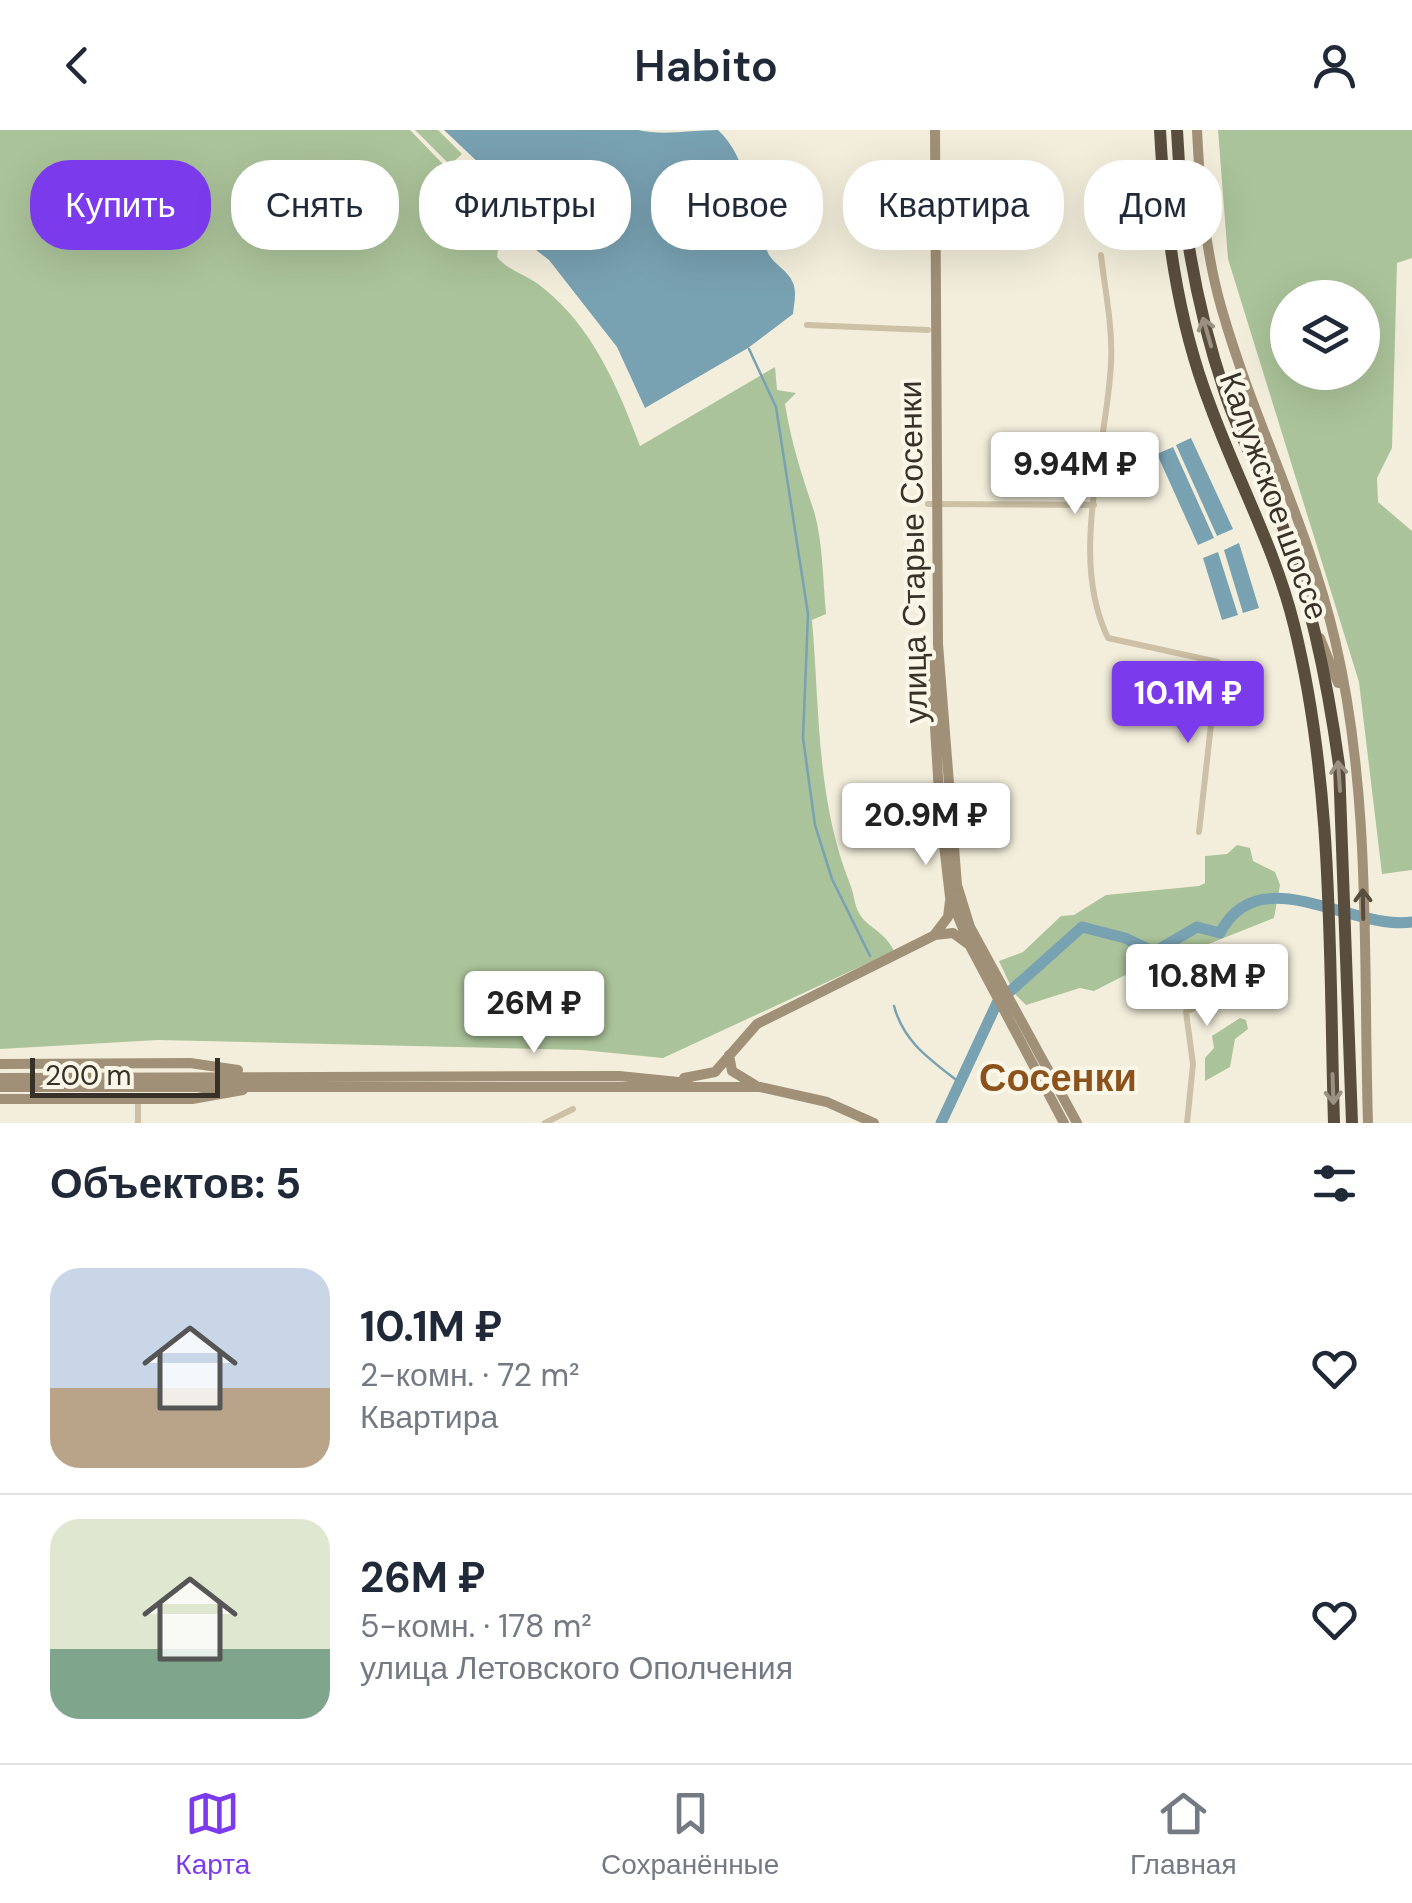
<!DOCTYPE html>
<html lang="ru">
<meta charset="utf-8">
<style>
body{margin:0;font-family:"DM Sans",sans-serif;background:#f6f6f7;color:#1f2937;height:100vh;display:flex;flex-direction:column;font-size:38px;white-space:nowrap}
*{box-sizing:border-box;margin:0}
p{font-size:32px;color:#747a83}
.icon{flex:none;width:55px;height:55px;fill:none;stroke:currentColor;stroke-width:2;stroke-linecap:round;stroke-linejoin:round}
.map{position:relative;height:993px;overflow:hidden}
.drawer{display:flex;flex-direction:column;background:#fff;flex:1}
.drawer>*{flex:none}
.guide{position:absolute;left:30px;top:30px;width:1352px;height:90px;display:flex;gap:20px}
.buttons{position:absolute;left:1270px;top:150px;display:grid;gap:20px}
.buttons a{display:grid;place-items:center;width:110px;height:110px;border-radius:50%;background:#fff;box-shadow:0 10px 40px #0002;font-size:50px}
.scale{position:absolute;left:30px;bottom:25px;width:190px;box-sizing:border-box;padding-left:10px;border:5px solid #383127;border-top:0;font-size:28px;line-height:35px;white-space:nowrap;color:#383127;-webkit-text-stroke:8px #fbf7e8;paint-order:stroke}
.price{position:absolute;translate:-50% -85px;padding:0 22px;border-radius:10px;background:#fff;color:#222;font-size:32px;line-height:65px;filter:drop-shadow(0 2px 5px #0008)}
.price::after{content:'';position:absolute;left:50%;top:60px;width:30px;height:22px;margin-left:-15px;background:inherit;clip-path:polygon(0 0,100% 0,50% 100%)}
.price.current{background:#7c3aed;color:#fff}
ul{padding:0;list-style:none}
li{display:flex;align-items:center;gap:30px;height:250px;padding:0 50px}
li+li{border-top:2px solid #e0e1e3}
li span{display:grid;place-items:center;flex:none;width:280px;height:200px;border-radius:30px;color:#555}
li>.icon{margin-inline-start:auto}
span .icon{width:120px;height:120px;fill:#fffc;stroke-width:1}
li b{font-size:42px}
h2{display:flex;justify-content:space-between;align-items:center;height:120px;padding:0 50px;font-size:42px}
.tag{padding:0 35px;border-radius:40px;background:#fff;box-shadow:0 10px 40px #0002;font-size:35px;line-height:90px}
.tag.current{background:#7c3aed;color:#fff}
header{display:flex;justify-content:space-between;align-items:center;height:130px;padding:0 50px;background:#fff;font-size:45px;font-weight:600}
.tab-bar{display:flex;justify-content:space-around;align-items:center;height:140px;border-top:2px solid #e0e1e3;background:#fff;font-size:28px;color:#747a83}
.tab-bar a{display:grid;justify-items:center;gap:5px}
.tab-bar .current{color:#7c3aed}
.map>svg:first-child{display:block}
.green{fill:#abc39a;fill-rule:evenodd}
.water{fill:#78a1b2}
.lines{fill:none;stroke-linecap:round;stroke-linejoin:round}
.stream{stroke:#78a1b2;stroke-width:2.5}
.river{stroke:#78a1b2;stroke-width:11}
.street{stroke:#ccc1a6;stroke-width:6}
.secondary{stroke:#a09077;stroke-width:10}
.highway{stroke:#594d3e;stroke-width:12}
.oneway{stroke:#9a9182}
.oneway2{stroke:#574e3f}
.labels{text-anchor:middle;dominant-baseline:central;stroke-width:8;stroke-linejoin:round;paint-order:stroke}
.street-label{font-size:32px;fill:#383127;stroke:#fbf7e8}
.quarter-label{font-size:38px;font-weight:bold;fill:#8c521b;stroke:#fbf7e8}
</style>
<header><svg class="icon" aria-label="back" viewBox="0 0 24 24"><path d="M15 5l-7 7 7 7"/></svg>Habito<svg class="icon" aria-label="person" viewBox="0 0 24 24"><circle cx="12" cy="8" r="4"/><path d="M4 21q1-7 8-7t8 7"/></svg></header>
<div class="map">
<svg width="1412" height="993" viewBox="0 0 1412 993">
<rect width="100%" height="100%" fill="#f3eedb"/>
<path class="green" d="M0,0H410L496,89L501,98L497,127C508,141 528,145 542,157C593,197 618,258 640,316L775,237L777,260L796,263L785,274C791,312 802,346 814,381C823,412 823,452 826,484L812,490C820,582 816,668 850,754C854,763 854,774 859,783C867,798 884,800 894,821L663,928L582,920L158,910L0,919Z
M415,0H438L462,24L450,35Z
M1218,0H1412V128L1397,133L1392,318L1377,348L1378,372L1412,401V740L1382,744L1359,552L1228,129ZM1288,168H1362V242H1288Z
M1237,715L1250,718L1253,731L1275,742L1280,755L1274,788L1161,833L1139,838L1094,861L1080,858L1026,875L1014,863L999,831L1023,822L1061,786L1074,785L1106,765L1199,756L1205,753V726L1227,724Z
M1240,888L1246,890L1248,899L1235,909L1230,937L1205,951V928L1214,918L1212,906Z"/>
<path class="water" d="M444,0H638C664,6 690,0 718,0C750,29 751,85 768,123C774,135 788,140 793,153C797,162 794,174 793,184L748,218L645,278L617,217L549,130L527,113L514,94L511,76L483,37Z
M1191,308L1233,399L1217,406L1176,315Z
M1173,317L1214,408L1198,415L1157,324Z
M1239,413L1259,478L1243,483L1224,420Z
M1218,422L1238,485L1222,490L1203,428Z"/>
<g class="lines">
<path class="stream" d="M749,219L776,277L808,484L803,608L815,695L832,749L870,826
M894,876C904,913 931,930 960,953"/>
<path class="river" d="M941,993L997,873L1082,797L1125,808L1154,822L1197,797L1220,803C1259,727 1351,801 1412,792"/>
<path class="street" d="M1101,125C1105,160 1113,198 1111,233C1107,319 1068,426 1108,508L1218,532L1199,702
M807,195L928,200
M928,374L1094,375
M138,970V993
M545,993L573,979
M1187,993L1193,934L1186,882L1239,854L1280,841"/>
<path class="secondary" d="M935,0L938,514L957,755L970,797L1077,993
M1197,0C1200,60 1205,122 1222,180C1254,292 1308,395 1335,510C1372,667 1363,832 1368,993
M1320,508L1338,553
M931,531L940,680L950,767L971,818L1064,993
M935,804L948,787L950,771
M729,925L732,941L755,955
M0,934L190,933L238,940
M0,948L619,946L688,953
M684,948L715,942L757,894L935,805L953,803L968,814
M0,957H760L827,972L874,993
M0,969H192L243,960"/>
<path class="highway" d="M1160,0C1165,94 1176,187 1210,275C1237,349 1275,418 1294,495C1334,657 1329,827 1334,993
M1177,0C1181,91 1196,177 1225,263C1240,309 1265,352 1283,397C1312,473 1328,555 1339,635L1352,993"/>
</g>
<defs><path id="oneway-shaft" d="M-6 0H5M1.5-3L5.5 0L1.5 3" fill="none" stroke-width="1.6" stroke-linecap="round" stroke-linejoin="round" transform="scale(2.5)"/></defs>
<g class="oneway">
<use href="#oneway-shaft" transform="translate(1207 202) rotate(-106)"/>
<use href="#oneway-shaft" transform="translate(1339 646) rotate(-94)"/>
<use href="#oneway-shaft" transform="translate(1333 959) rotate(88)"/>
</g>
<use class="oneway2" href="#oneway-shaft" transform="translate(1363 774) rotate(-91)"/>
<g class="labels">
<g class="street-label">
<text transform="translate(1274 366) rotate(70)">Калужское шоссе</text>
<text transform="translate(913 422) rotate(-91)">улица Старые Сосенки</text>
</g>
<g class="quarter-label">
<text x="1058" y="948">Сосенки</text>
</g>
</g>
</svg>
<div class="buttons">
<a><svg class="icon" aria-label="layers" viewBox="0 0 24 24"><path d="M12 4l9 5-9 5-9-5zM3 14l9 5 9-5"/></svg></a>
</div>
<div class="scale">200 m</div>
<b class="price" style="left:1075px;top:387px">9.94M ₽</b>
<b class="price current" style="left:1188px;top:616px">10.1M ₽</b>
<b class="price" style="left:926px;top:738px">20.9M ₽</b>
<b class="price" style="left:1207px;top:899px">10.8M ₽</b>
<b class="price" style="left:534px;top:926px">26M ₽</b>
<div class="guide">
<a class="tag current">Купить</a>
<a class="tag">Снять</a>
<a class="tag">Фильтры</a>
<a class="tag">Новое</a>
<a class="tag">Квартира</a>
<a class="tag">Дом</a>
</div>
</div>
<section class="drawer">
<h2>Объектов: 5<svg class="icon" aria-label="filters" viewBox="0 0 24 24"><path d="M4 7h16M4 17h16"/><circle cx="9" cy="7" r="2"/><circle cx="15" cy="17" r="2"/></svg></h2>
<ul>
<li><span style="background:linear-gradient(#c9d6e8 60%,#b9a48a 0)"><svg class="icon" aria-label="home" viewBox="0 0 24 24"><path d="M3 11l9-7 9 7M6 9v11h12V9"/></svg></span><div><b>10.1M ₽</b><p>2-комн. · 72 m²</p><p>Квартира</p></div><svg class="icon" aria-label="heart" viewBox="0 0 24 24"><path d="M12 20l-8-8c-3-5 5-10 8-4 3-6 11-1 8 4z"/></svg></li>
<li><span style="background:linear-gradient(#dfe7d0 65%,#7fa58c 0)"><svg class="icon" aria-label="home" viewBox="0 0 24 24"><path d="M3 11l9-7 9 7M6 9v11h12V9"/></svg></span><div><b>26M ₽</b><p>5-комн. · 178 m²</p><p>улица Летовского Ополчения</p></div><svg class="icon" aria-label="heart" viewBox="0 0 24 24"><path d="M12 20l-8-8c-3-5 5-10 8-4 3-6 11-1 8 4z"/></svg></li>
</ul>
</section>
<nav class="tab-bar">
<a class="current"><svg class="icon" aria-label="map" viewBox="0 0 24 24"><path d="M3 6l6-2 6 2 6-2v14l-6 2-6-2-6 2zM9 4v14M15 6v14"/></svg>Карта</a>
<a><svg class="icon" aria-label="saved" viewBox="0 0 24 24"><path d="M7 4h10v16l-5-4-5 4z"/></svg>Сохранённые</a>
<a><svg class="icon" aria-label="home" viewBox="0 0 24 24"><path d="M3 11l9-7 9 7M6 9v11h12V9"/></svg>Главная</a>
</nav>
